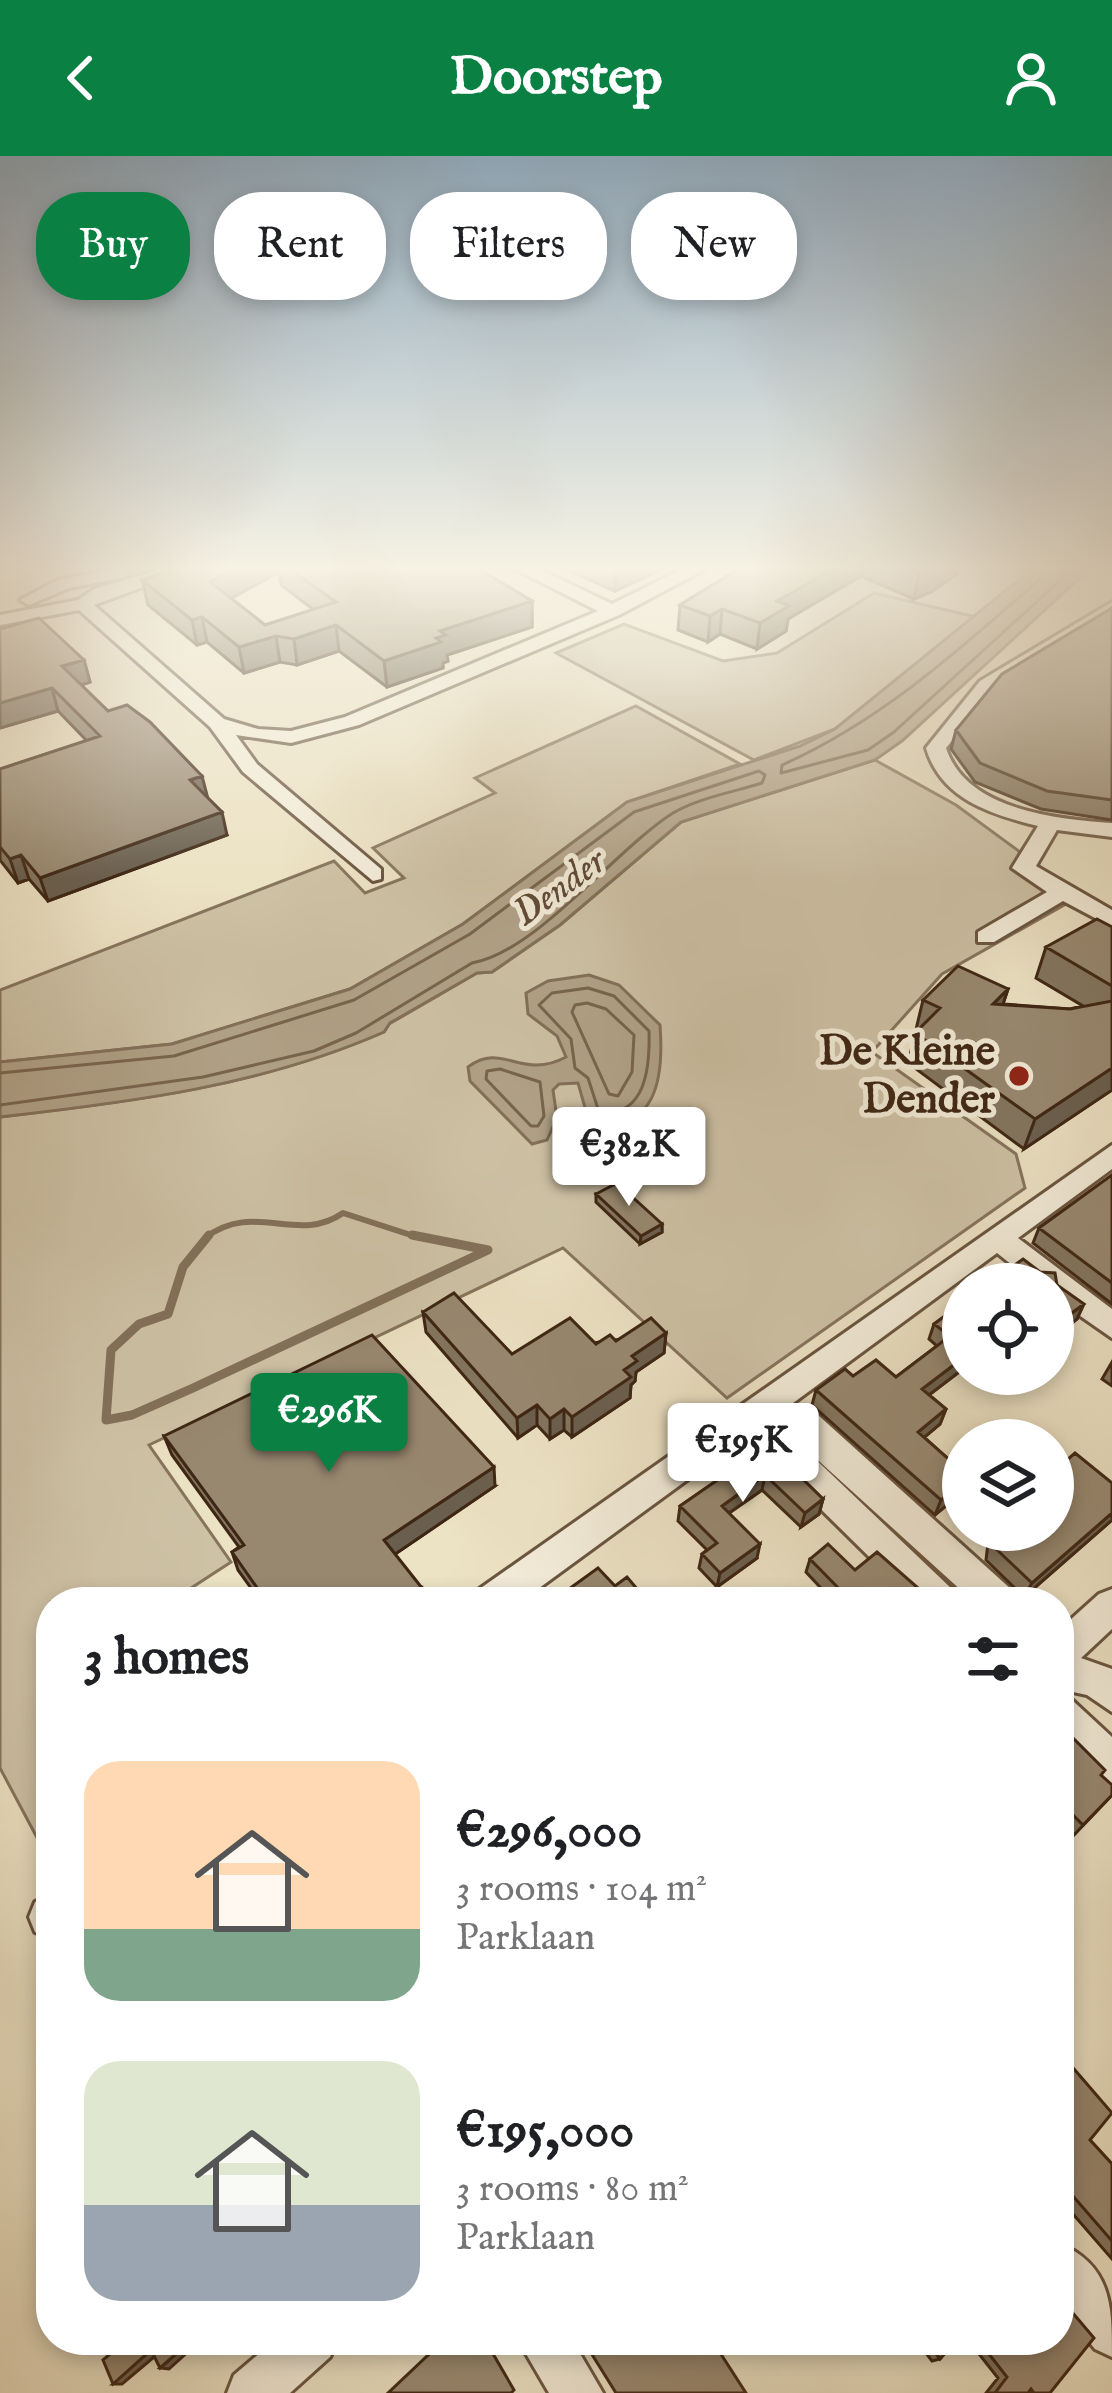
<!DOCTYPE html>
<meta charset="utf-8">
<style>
body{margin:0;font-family:"IM FELL English",serif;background:#f2f2f2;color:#202124;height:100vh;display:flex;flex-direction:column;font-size:45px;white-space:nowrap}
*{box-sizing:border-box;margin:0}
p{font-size:39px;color:#757577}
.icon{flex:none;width:66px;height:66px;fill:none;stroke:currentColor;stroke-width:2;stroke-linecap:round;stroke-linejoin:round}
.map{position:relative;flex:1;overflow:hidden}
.side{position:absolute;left:36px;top:1431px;width:1038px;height:768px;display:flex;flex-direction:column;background:#fff;border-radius:48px;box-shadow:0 6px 18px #0003}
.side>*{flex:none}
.banner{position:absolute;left:36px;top:36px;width:1041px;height:108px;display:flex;gap:24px}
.buttons{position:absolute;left:942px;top:1107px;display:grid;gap:24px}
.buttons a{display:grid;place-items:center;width:132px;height:132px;border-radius:50%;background:#fff;box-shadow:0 6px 18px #0003;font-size:60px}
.price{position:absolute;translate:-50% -102px;padding:0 27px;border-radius:12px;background:#fff;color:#222;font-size:39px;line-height:78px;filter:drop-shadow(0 3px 6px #0008)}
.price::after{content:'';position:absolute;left:50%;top:72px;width:36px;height:27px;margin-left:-18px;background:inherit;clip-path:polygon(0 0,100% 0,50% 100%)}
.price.on{background:#0b8043;color:#fff}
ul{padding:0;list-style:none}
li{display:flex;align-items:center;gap:36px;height:300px;padding:0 48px}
li span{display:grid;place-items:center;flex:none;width:336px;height:240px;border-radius:36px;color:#555}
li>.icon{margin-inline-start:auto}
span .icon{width:144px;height:144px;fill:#fffc;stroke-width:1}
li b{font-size:51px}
h2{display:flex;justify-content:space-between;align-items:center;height:144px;padding:0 48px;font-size:51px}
.tag{padding:0 42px;border-radius:48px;background:#fff;box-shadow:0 6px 18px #0003;font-size:42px;line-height:108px}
.tag.on{background:#0b8043;color:#fff}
header{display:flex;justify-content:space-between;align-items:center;height:156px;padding:0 48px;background:#0b8043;color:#fff;font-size:54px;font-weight:800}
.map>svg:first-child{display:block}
.green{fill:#cec2a6;stroke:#86745d;stroke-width:3}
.water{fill:#b1a288;stroke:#83705a;stroke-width:3}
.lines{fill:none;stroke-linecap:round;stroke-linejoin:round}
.shore{stroke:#78644e;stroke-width:3}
.stream-far1{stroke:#83705a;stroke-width:6}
.stream{stroke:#83705a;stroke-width:9}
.street-casing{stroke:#6a5540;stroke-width:6}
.street{fill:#f3ecd9;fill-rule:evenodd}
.wall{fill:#837560;stroke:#3e2614;stroke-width:3;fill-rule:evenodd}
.shaded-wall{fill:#6a5f4e;stroke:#3e2614;stroke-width:3}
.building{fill:#988870;stroke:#3e2614;stroke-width:3}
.poi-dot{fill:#8f2418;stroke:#f3ecd9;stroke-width:4.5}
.labels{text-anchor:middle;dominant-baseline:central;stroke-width:10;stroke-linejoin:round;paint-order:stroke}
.far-water-label{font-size:39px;font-style:italic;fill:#604b37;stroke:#f3ecd9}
.poi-label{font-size:42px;font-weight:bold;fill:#3e2614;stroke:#f3ecd9;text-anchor:end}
</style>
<header><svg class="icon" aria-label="back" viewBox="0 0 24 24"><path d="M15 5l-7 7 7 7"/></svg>Doorstep<svg class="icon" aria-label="person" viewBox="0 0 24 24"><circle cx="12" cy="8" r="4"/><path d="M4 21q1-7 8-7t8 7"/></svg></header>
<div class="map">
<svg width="1112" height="2237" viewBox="0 0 1112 2237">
<rect width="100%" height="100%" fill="#ece2c4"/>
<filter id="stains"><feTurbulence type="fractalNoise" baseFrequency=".00167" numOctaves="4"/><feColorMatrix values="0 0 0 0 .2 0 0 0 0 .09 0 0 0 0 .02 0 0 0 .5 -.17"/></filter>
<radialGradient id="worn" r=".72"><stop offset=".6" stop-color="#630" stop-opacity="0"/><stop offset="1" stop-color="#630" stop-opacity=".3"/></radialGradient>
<path class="green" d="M874,437L976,461L835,573L754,604L556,497L624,468L723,505L777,497Z
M636,550L740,608L627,646L463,768L350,833L172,888L0,906V834L334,705L365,737L404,722L373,692L495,637L475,622Z
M875,604L956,649L1080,740L942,818L872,896L1016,998L1025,1032L727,1242L563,1092L149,1289L231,1406L182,1438L187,1446H51V1692L42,1691L0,1612V961C132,946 261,930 384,876L389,868L477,817L492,816L560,769L681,666Z"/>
<path class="water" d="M1037,409H1094L902,585L875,604L681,666L560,769L492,816L477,817L390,867L384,876C261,930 132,946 0,961V906L172,888L350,833L463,768L627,646L800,590L835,573Z
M589,819L619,829L660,869C664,922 657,977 590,969L578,927L559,928L553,934L557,962L547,984L532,988L470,925L468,911C503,885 521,925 566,901L557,880L528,858L526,837L548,825Z"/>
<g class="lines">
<path class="shore" d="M1044,409L1040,423C959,494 881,565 782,609L781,617L868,594L894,576L1077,409
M588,832L614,840L649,875C650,911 646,962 599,956L588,922L575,912L571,883L539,849L552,837Z
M587,847L606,853L634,879L632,916L618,940L609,938L572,856L575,849Z
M500,913L540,926L544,960L538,970H531L486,923L487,915Z
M0,917L174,900L354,844L470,778L634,656L759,615L765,619L762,627C734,636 698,642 673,657C616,693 536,796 472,807L356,877L314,895L203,921L0,949"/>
<path class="stream-far1" d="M205,1082C254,1044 297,1089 343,1057L420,1082"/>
<path class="stream" d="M209,1079L183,1111L168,1158L139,1168L111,1194L106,1264L132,1259L193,1232L488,1094L412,1079"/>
<g class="street-casing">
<path id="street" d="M175,409H203L94,449L224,563L258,573L291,575L345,561L598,455L507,409H530L612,448L691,409H713L619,459L359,569L291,587L236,579L257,608L381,713V723L373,725L243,616L210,571L79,454L0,469V459L78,444L94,433Z
M119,412L128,417L125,421L69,432L29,449L20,444L58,424Z
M1112,446V459L994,533L946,592C966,654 1056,663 1112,667V681L1057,674L1036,710L1112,754V771L1063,745L994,786H978V776L1047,736L1012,712L1038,670C990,658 941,643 926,592L980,525Z
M1112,989V1013L1018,1082L1112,1153V1182L1053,1141V1128H1036L997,1097L789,1250L818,1259L1012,1434L1017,1446H974L788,1277L953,1434L958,1446H915L765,1298L754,1275L520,1446H473L478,1434Z
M1112,1433V1473L1081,1502L1112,1513V1556L1087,1539L1059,1533V1474L1099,1438Z
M1059,1539L1072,1544L1112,1581V1627L1098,1622L1059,1583Z
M51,1739V1781L50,1782L35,1776L29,1761L35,1746Z
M1059,2087C1112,2110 1112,2150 1112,2201L1095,2193L1059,2149Z
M275,2184H338L330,2201L290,2237H227L234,2219Z
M518,2184H572L603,2237H549Z"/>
</g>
<use href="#street" class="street"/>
</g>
<path class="wall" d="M177,409H472L532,445V471L447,499L448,505L443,507V512L387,531L339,495L297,509L280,506L244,517L207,486L197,489L148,449L142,424L177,412ZM279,416L281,429L314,454L265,469L231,442Z
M556,409H671L615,435Z
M745,409H959L957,418L931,436L914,443L861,420L788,463L786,475L757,493L720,478L708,486L678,474L680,449Z
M1112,452V664L1041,653L975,626L951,593L956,574Z
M84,504L90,526L81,529L108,555L207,641L227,679L48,745L29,723L18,727L0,704V613L87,585L58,555L0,572Z
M1112,771V934L1024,993L908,907L923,844L1008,833L1003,848L1070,853L1083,850L1036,822L1046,791Z
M1112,1019V1148L1033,1087L1039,1072Z
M596,1038L662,1068V1076L640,1088L596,1046Z
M1053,1128L1057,1129L1077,1163L1062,1175L1053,1167Z
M963,1147V1213L929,1239L946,1253L940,1268L924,1281L963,1316L935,1359L812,1249L816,1234L853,1220L896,1221L937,1190L929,1183L934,1168Z
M423,1156L512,1198L666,1177L664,1197L636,1216L635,1225L631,1229L630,1242L572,1281L564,1274L550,1283L537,1269L518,1282L426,1176Z
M1112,1206V1230L1102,1223Z
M164,1280L495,1330L395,1398L424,1446H261L238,1414L232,1396L239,1391L172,1299Z
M768,1289L823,1343L819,1358L801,1371L762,1334L729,1357L757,1402L717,1431L699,1412L702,1398L707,1394L678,1365L680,1350Z
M1112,1327V1364L1024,1441L986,1404L989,1379L992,1374H1053Z
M810,1403L855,1414L934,1446H834L806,1416Z
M1059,1593L1101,1619L1112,1639L1073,1680L1059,1666Z
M1068,1906L1090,1984L1112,2008V2103L1059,2042V1913Z
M916,2184H956L940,2203L932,2205Z
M968,2184H1059L1050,2237H986L998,2222Z"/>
<path class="shaded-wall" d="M241,409H278L279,416L214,452L210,426Z
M618,409H671L615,435L616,411Z
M841,409H862L861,420L788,463L786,475L757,493L760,467L777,445Z
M938,409H959L957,418L931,436L914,443L919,418Z
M532,445V471L447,499L448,505L443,507V512L387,531L384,505L440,475Z
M722,453L720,478L708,486L710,460Z
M202,461L207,486L197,489L192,464Z
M336,469L339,495L297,509L294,483Z
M276,480L280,506L244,517L239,491Z
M84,504L90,526L69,533L62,510Z
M52,532L58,555L0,572V547Z
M202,620L208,643L190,624Z
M222,656L227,679L48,745L40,722Z
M21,699L29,723L18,727L10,703Z
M1008,833L998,863L993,848Z
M1112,912V934L1024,993L1035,963Z
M662,1068V1076L640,1088L641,1080Z
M1084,1148L1077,1163L1062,1175L1069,1159Z
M666,1177L664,1197L636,1216L635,1225L631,1229L630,1242L572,1281V1261L632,1200Z
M963,1202V1213L917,1248L922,1233Z
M537,1249V1269L518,1282L517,1262Z
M564,1253V1274L550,1283V1263Z
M946,1253L940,1268L913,1291L918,1276Z
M494,1311L495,1330L388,1403L384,1384Z
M765,1319L762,1334L719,1364L722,1350Z
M963,1327V1336L935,1359L941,1344Z
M823,1343L819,1358L801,1371L805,1357Z
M1112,1357V1364L1024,1441L1032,1427Z
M760,1388L757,1402L717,1431L720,1417Z
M422,1432L424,1446H402Z
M192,2184H201L169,2213L160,2212Z
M151,2194L160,2196L122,2228H113Z"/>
<path class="building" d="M180,409H241L210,426L265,469L336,446L284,409H472L532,445L440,475L446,479L436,482L441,486L384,505L336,469L294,483L276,480L239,491L202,461L192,464L142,424L182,410Z
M745,409H841L777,445L789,450L760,467L722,453L710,460L680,449Z
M898,409H938L919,418Z
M1112,452V644L1047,635L980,607L956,574L1002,518Z
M39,462L84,504L62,510L108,555L127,549L150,566L202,620L190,624L222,656L40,722L21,699L10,703L0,691V613L100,580L52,532L0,547V473Z
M1097,763L1112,771V830L1046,791Z
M958,810L1008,833L993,848L1070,853L1112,845V912L1035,963L915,877L940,852L923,844Z
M1112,1019V1127L1039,1072Z
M617,1027L662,1068L641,1080L596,1038Z
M1023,1103L1040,1116L1055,1117L1057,1129L1084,1148L1069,1159L1059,1151L1053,1156V1128H989Z
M454,1137L512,1198L570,1162L596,1188L610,1179L616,1185L651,1162L666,1177L632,1200L637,1205L624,1214L631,1221L572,1261L564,1253L550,1263L537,1249L517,1262L423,1156Z
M963,1147V1202L922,1233L946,1253L918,1276L963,1316V1327L941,1344L816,1234L845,1213L853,1220L876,1204L896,1221L950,1180L934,1168Z
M372,1179L494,1311L384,1384L422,1432L402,1446H267L232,1396L244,1389L164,1280Z
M768,1289L823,1343L805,1357L765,1319L722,1350L760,1388L720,1417L702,1398L717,1387L680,1350Z
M1075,1297L1112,1327V1357L1032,1427L993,1390L995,1374H1053V1316Z
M828,1388L855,1414L877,1396L934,1446H852L810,1403Z
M598,1412L615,1430L627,1421L643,1440L635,1446H551Z
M1072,1581L1105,1614L1101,1619L1112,1629V1639L1083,1669L1067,1653L1059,1661V1593Z
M1059,1823L1072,1838L1059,1851Z
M1068,1906L1112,1957L1090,1984L1112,2008V2085L1059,2024V1917Z
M1059,2122L1065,2130L1066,2149L1094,2182L1050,2237H1034L1031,2233L1028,2237H995L1007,2221L978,2184H1059Z
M126,2184H192L160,2212L151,2194L113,2228L103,2204Z
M444,2184H485L514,2234L511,2237H388Z
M583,2184H728L719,2195L746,2237H616Z
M926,2184H956L940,2203Z"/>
<linearGradient id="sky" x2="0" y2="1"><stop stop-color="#92adc2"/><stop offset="0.57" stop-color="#f6f2e4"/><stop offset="1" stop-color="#f6f2e4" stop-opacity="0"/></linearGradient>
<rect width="1112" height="723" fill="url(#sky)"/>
<circle class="poi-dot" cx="1019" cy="920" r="12"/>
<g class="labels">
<g class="far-water-label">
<text transform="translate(560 732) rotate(-36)">Dender</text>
</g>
<g class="poi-label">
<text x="995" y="896">De Kleine<tspan x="995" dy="48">Dender</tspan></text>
</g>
</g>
<rect width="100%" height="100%" filter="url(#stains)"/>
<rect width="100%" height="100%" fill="url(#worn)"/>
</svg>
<div class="buttons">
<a><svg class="icon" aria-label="locate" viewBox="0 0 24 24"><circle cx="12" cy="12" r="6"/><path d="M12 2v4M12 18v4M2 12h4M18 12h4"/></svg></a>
<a><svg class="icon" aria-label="layers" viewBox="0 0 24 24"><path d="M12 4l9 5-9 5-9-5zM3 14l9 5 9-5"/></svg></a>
</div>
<b class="price" style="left:629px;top:1053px">€382K</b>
<b class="price on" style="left:329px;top:1319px">€296K</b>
<b class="price" style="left:743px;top:1349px">€195K</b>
<div class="banner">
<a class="tag on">Buy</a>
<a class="tag">Rent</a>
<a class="tag">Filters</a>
<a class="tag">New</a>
</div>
<section class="side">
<h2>3 homes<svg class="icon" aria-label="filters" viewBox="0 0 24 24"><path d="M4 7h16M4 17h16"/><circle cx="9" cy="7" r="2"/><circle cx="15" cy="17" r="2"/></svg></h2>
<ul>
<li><span style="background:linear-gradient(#ffd9b3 70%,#7fa58c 0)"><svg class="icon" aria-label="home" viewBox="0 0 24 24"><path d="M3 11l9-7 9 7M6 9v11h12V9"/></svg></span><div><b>€296,000</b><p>3 rooms · 104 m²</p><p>Parklaan</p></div></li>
<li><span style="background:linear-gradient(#dfe7d0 60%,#9aa5b1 0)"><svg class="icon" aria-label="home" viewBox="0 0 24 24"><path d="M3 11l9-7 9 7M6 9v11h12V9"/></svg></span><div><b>€195,000</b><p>3 rooms · 80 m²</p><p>Parklaan</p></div></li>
</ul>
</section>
</div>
